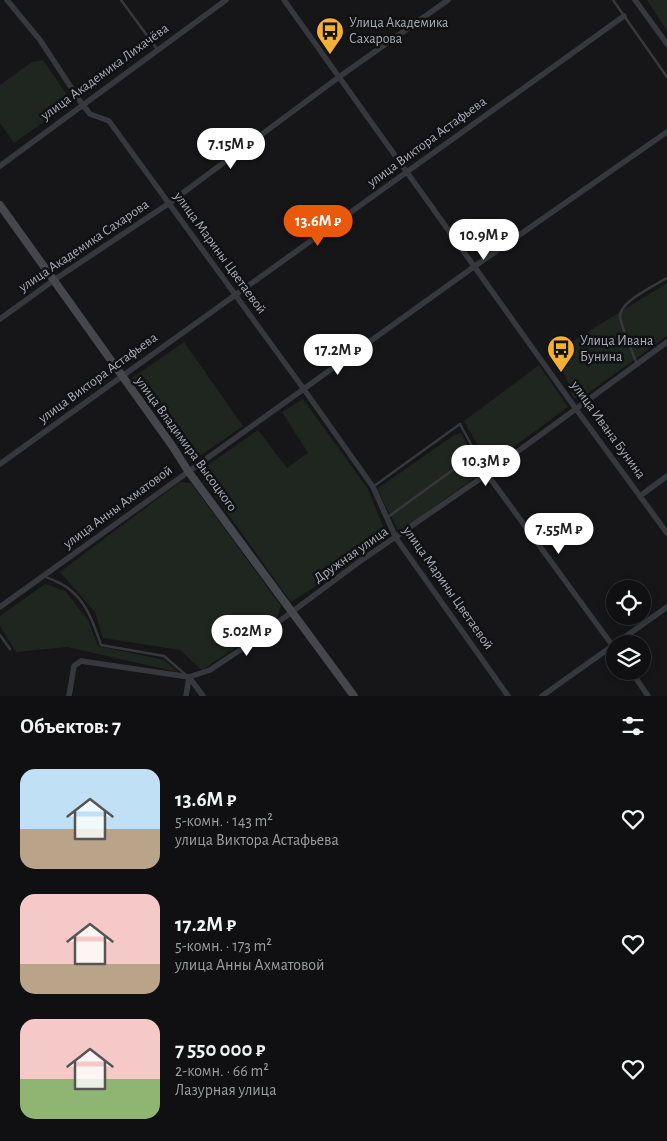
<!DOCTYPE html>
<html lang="ru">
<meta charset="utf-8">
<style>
body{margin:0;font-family:"Alegreya Sans",sans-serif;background:#1e1e20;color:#f1f3f6;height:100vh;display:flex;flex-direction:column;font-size:19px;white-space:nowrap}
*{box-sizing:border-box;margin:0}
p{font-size:16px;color:#9c9d9f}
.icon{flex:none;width:28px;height:28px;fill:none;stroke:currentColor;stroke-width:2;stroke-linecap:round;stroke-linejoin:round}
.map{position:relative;height:696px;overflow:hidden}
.drawer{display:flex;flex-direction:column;background:#101012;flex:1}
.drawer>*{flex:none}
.controls{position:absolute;left:606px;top:580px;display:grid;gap:10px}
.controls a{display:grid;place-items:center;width:45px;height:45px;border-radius:50%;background:#101012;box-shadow:0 2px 8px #0003,0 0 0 1px #303032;font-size:25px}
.price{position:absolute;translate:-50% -42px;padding:0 11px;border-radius:18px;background:#fff;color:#222;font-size:16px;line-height:32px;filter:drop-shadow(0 1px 2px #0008)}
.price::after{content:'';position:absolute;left:50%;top:30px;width:15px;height:11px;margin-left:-8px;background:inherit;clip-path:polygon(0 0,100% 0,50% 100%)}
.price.active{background:#ea580c;color:#fff}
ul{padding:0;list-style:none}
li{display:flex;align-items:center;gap:15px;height:125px;padding:0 20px}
li span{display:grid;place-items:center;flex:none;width:140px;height:100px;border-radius:15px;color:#555}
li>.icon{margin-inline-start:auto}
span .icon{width:60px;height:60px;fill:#fffc;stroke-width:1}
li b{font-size:21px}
h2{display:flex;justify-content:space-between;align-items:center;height:60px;padding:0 20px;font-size:21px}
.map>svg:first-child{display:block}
.green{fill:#1e261f}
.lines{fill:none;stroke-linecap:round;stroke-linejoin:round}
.lane{stroke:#37383d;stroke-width:2.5}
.street{stroke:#37383d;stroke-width:5.5}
.secondary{stroke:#45474d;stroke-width:8}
.labels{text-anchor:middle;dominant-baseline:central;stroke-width:5;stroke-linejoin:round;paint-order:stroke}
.poi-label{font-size:14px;fill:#a8adb8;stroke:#111113;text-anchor:start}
.street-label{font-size:14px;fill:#a8adb8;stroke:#111113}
</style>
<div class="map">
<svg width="667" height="696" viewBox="0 0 667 696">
<rect width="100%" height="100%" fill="#161618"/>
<path class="green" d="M647,0H667V31Z
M43,60L72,102L14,143L0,123V85L32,62Z
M667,283V336L580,399L573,398C567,378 565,369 547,357Z
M184,342L243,426L191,462L132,378Z
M539,365L568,407L489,465L464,421Z
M303,399L368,489L387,536L357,560L291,602L198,472L258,430L287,468L308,453L282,412Z
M461,433L481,473L399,532L377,489L454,435Z
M180,482L191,483L281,606L276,621L202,670L180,650L103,638L95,612L60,572Z
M45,584L65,591L88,620L98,646L164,660L178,672L67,647L16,652L0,626V616Z"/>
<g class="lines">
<path class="lane" d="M121,0L157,49
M613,0L667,77
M637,364C633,354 620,324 620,316C620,302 655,285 667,278
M374,486L460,424L486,472
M388,517L476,453
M44,576C52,580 62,583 69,589C87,602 94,625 101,645L164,656L186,675
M0,635L10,649"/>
<path class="street" d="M7,0L40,40L82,104L90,114L109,121L303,388L373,487L396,538L508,696
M284,0L576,409L667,533
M635,0L667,44
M0,166L226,0
M0,319L54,280L168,204L339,77L448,0
M0,464L624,16
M487,474L615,649
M640,496L667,476
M0,607L475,266L667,132
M615,644L667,607
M631,671L648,696
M189,677L203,696
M69,696L74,666L81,661L189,677L210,670L246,646L359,562L487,474L667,342
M186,696L189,677
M542,696L615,644"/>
<path class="secondary" d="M0,205L173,447L188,471L354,696"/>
</g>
<defs>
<g id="bus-pin" transform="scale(1.4375)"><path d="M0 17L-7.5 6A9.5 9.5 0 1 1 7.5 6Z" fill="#f2b134" stroke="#111113"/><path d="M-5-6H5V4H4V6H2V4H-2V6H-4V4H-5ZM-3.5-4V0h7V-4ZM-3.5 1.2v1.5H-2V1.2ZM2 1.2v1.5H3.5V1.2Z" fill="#111"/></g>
</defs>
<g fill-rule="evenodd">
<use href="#bus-pin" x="330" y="31"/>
<use href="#bus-pin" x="561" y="349"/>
</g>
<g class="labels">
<g class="poi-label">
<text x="349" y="23">Улица Академика<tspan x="349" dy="16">Сахарова</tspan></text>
<text x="580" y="341">Улица Ивана<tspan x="580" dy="16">Бунина</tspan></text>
</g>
<g class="street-label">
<text transform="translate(105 72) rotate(-36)">улица Академика Лихачёва</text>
<text transform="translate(427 142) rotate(-36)">улица Виктора Астафьева</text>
<text transform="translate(84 246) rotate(-34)">улица Академика Сахарова</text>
<text transform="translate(220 253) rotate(54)">улица Марины Цветаевой</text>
<text transform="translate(98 378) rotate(-36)">улица Виктора Астафьева</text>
<text transform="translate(608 430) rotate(54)">улица Ивана Бунина</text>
<text transform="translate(186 444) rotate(54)">улица Владимира Высоцкого</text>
<text transform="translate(118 507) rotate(-36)">улица Анны Ахматовой</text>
<text transform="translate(351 555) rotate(-35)">Дружная улица</text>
<text transform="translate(448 588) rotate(55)">улица Марины Цветаевой</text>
</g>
</g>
</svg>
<div class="controls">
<a><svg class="icon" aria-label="locate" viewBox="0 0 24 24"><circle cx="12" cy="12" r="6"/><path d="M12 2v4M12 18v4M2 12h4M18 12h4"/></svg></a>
<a><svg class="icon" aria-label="layers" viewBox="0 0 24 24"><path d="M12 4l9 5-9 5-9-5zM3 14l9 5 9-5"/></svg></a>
</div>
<b class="price" style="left:231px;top:170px">7.15M ₽</b>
<b class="price active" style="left:318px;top:247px">13.6M ₽</b>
<b class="price" style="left:484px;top:261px">10.9M ₽</b>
<b class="price" style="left:338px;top:376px">17.2M ₽</b>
<b class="price" style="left:486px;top:487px">10.3M ₽</b>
<b class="price" style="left:559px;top:555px">7.55M ₽</b>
<b class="price" style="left:247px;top:657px">5.02M ₽</b>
</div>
<section class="drawer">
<h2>Объектов: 7<svg class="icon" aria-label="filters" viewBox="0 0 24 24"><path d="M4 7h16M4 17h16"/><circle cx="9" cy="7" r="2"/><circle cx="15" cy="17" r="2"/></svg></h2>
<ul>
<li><span style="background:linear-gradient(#bfe0f5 60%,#b9a48a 0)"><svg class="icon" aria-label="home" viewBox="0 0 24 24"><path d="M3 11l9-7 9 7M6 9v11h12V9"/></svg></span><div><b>13.6M ₽</b><p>5-комн. · 143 m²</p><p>улица Виктора Астафьева</p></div><svg class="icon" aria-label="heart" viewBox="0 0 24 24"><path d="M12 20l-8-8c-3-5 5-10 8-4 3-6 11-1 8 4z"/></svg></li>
<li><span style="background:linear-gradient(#f6c9c9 70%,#b9a48a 0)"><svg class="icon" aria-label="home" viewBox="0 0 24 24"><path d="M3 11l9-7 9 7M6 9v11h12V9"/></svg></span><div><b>17.2M ₽</b><p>5-комн. · 173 m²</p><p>улица Анны Ахматовой</p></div><svg class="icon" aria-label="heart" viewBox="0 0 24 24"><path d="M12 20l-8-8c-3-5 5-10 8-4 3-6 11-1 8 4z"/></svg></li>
<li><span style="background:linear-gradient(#f6c9c9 60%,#8fb573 0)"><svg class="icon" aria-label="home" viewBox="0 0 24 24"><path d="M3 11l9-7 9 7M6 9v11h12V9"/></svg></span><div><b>7 550 000 ₽</b><p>2-комн. · 66 m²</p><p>Лазурная улица</p></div><svg class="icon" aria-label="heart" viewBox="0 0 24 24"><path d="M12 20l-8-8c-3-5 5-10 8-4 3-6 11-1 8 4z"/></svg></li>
</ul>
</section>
